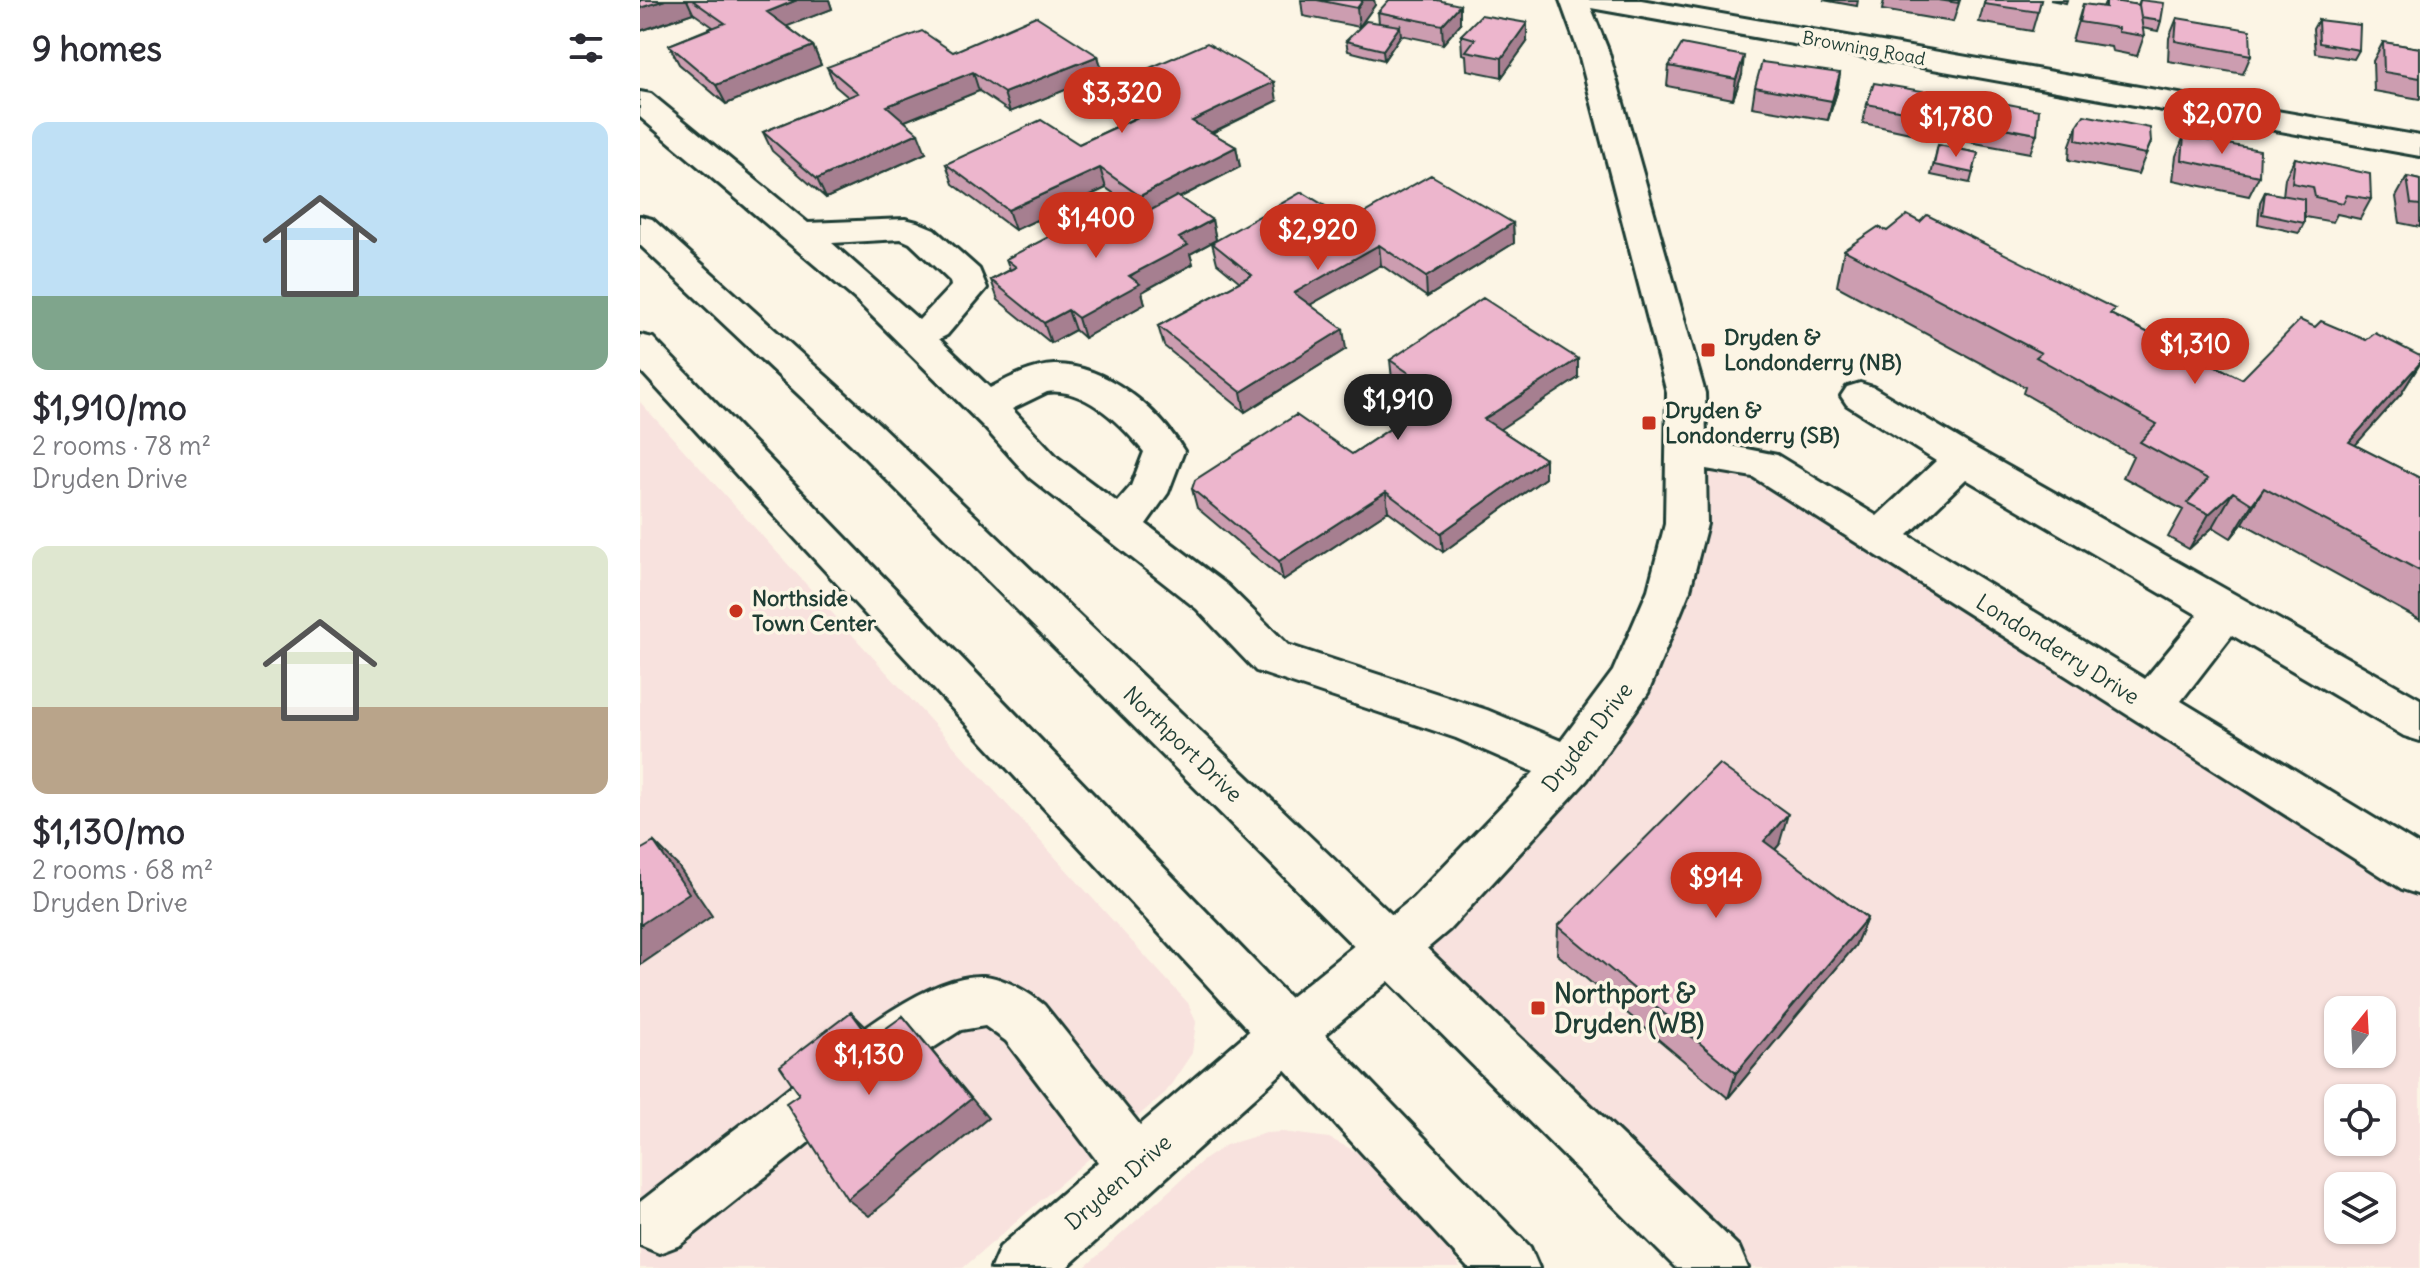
<!DOCTYPE html>
<meta charset="utf-8">
<style>
body{margin:0;font-family:Delius,sans-serif;background:#f7f7f7;color:#2b2b33;height:100vh;display:flex;flex-direction:column;font-size:30px;white-space:nowrap}
*{box-sizing:border-box;margin:0}
p{font-size:26px;color:#7c7c81}
.icon{flex:none;width:44px;height:44px;fill:none;stroke:currentColor;stroke-width:2;stroke-linecap:round;stroke-linejoin:round}
.map{position:relative;flex:1;overflow:hidden}
.details{display:flex;flex-direction:column;background:#fff;width:640px}
.details>*{flex:none}
.needle{width:52px;rotate:18deg}
.tools{position:absolute;left:1684px;top:996px;display:grid;gap:16px}
.tools a{display:grid;place-items:center;width:72px;height:72px;border-radius:16px;background:#fff;box-shadow:0 2px 6px #0004;font-size:40px}
.price{position:absolute;translate:-50% -68px;padding:0 18px;border-radius:28px;background:#c8321e;color:#fff;font-size:26px;line-height:52px;filter:drop-shadow(0 2px 4px #0008)}
.price::after{content:'';position:absolute;left:50%;top:48px;width:24px;height:18px;margin-left:-12px;background:inherit;clip-path:polygon(0 0,100% 0,50% 100%)}
.price.current{background:#222;color:#fff}
ul{padding:0;list-style:none}
li{display:grid;align-content:center;gap:16px;height:424px;padding:0 32px}
li span{display:grid;place-items:center;height:248px;border-radius:16px;color:#555}
li>.icon{margin-inline-start:auto}
span .icon{width:144px;height:144px;fill:#fffc;stroke-width:1}
li b{font-size:34px}
h2{display:flex;justify-content:space-between;align-items:center;height:96px;padding:0 32px;font-size:34px}
main{display:flex;flex:1;min-height:0}
.map>svg:first-child{display:block}
.built{fill:#f8e2de;fill-rule:evenodd}
.lines{fill:none;stroke-linecap:round;stroke-linejoin:round}
.minor-casing{stroke:#1f3d34;stroke-width:6}
.major-casing{stroke:#1f3d34;stroke-width:6}
.minor{fill:#fcf5e5;fill-rule:evenodd}
.major{fill:#fcf5e5;fill-rule:evenodd}
.wall{fill:#cc9db0;stroke:#1f3d34;stroke-width:2}
.shaded-wall{fill:#a67f90;stroke:#1f3d34;stroke-width:2}
.building{fill:#edb6cd;stroke:#1f3d34;stroke-width:2}
.poi-dot{fill:#c8321e;stroke:#fcf5e5;stroke-width:3}
.labels{text-anchor:middle;dominant-baseline:central;stroke-width:7;stroke-linejoin:round;paint-order:stroke}
.far-street-label{font-size:18px;fill:#1f3d34;stroke:#fcf5e5}
.poi-label{font-size:22px;font-weight:bold;fill:#1f3d34;stroke:#fcf5e5;text-anchor:start}
.street-label{font-size:22px;fill:#1f3d34;stroke:#fcf5e5}
.near-poi-label{font-size:26px;font-weight:bold;fill:#1f3d34;stroke:#fcf5e5;text-anchor:start}
</style>
<main>
<section class="details">
<h2>9 homes<svg class="icon" aria-label="filters" viewBox="0 0 24 24"><path d="M4 7h16M4 17h16"/><circle cx="9" cy="7" r="2"/><circle cx="15" cy="17" r="2"/></svg></h2>
<ul>
<li><span style="background:linear-gradient(#bfe0f5 70%,#7fa58c 0)"><svg class="icon" aria-label="home" viewBox="0 0 24 24"><path d="M3 11l9-7 9 7M6 9v11h12V9"/></svg></span><div><b>$1,910/mo</b><p>2 rooms · 78 m²</p><p>Dryden Drive</p></div></li>
<li><span style="background:linear-gradient(#dfe7d0 65%,#b9a48a 0)"><svg class="icon" aria-label="home" viewBox="0 0 24 24"><path d="M3 11l9-7 9 7M6 9v11h12V9"/></svg></span><div><b>$1,130/mo</b><p>2 rooms · 68 m²</p><p>Dryden Drive</p></div></li>
</ul>
</section>
<div class="map">
<svg width="1780" height="1268" viewBox="0 0 1780 1268">
<rect width="100%" height="100%" fill="#fcf5e5"/>
<filter id="ink" filterUnits="userSpaceOnUse"><feTurbulence type="fractalNoise" baseFrequency=".0125" numOctaves="2"/><feDisplacementMap in="SourceGraphic" scale="16" xChannelSelector="R" yChannelSelector="G"/><feConvolveMatrix kernelMatrix="1 2 1 2 8 2 1 2 1" color-interpolation-filters="sRGB"/></filter>
<g filter="url(#ink)">
<path class="built" d="M0,402L548,1003L556,1022L552,1053L526,1092L323,1268H0Z
M1046,452L1110,461L1780,873V1268H1078L750,946L992,680ZM1698,1010H1742V1054H1698ZM1698,1098H1742V1142H1698ZM1698,1186H1742V1230H1698Z
M643,1132L689,1138L723,1155L809,1249L820,1268H444L562,1161L586,1145L626,1133Z"/>
<g class="lines">
<g class="minor-casing">
<path id="minor" d="M920,0H1001L1780,136V156L951,8L968,50L1065,393L1066,441L1137,455L1237,516L1296,461L1207,405L1201,396L1207,387L1220,383L1233,387L1337,449L1780,699V741L1764,736L1592,635L1541,701L1780,846V895L1762,889L1113,477L1066,469L1067,524L1050,590L1008,693L947,780L809,930L666,1051L426,1268H351L360,1247L458,1162L366,1041L345,1026L321,1030L262,1068L40,1245L19,1253L0,1245V1202C45,1167 91,1132 136,1098C185,1060 281,973 344,976C363,977 390,993 404,1005L500,1125L628,1015L773,898L894,772L816,738L616,671L557,609L390,478L345,428L215,299L0,117V92L11,94L168,223L265,219L277,222L294,229L339,269L347,288L307,335L299,339L350,388C369,378 392,366 414,365C465,364 519,409 544,451L528,493L506,524L587,585L648,645L847,710L921,741L973,671L1008,590L1025,524L1027,393L938,50ZM261,239L270,243L310,281L311,286L279,320L192,243ZM407,392C445,387 482,425 504,452L491,486L477,502L418,458L372,409ZM1326,479L1558,615L1505,679L1268,535Z"/>
</g>
<g class="major-casing">
<path id="major" d="M0,216L12,219L238,423L1099,1247L1108,1268H1036L210,443L0,245Z
M0,335L13,338L890,1247L899,1268H828L0,370Z"/>
</g>
<use href="#minor" class="minor"/>
<use href="#major" class="major"/>
</g>
<path class="wall" d="M0,0H189L192,9L146,26L173,46L181,65L86,104L39,64L29,45L73,27L53,13L0,31Z
M661,0H734L735,5L719,27L663,16Z
M1183,0H1218L1217,6Z
M1244,0H1320L1313,22L1242,10Z
M1345,0H1401L1392,31L1339,22Z
M1410,0H1427L1426,3Z
M1466,0L1498,5L1500,0L1521,21L1518,31L1502,28L1504,36L1497,56L1472,51L1471,47L1432,41L1443,4L1463,7Z
M738,12L820,24L803,44L761,35L744,60L708,51L706,41L739,23Z
M1537,18L1611,55L1603,74L1528,61L1529,38Z
M1678,20L1719,50L1714,59L1675,53L1673,29Z
M821,35L887,42L862,77L827,70L826,55L822,54Z
M1743,42L1780,48V99L1734,91L1733,61Z
M313,52L458,56L463,75L370,112L339,91L265,121L286,153L186,198L132,151L123,132L208,97L195,86L187,67Z
M1029,66L1102,75L1093,99L1027,86Z
M1200,73L1197,92L1188,120L1112,107L1115,87Z
M482,80L637,101L572,133L596,147L600,167L539,198L572,220L576,240L550,254L553,264L502,292L505,304L444,338L435,330L411,343L358,300L351,280L370,270L366,259L436,236L493,207L466,188L375,230L313,184L306,164L439,144L506,113L487,100Z
M1300,94L1289,137L1223,123L1227,104Z
M1329,121L1397,134L1390,153L1324,141Z
M1437,126L1511,142L1498,174L1429,160L1430,145Z
M1544,136L1619,176L1609,196L1533,180L1536,156Z
M1298,145L1338,153L1330,183L1291,175Z
M1655,158L1731,199L1720,219L1697,214L1693,222L1665,217L1664,211V223L1659,233L1618,224L1620,202L1625,192L1643,196L1645,178Z
M1767,177L1780,180V227L1760,223L1756,197Z
M710,221L873,223L874,243L787,297L741,265L670,305L706,349L605,412L524,346L518,326L600,282L577,263L572,243Z
M1247,231L1472,315L1602,379L1675,327L1780,356V364L1761,394L1715,445L1780,478V620L1603,523L1591,538L1573,527L1549,549L1528,537L1543,510L1483,477L1493,456L1383,393L1385,387L1197,286L1204,250Z
M750,360L938,378L859,429L905,459V478L803,552L748,511L643,580L557,508L552,489L712,454L787,404L752,379Z
M1139,845L1135,850L1227,918L1215,946L1088,1098L917,954L918,926Z"/>
<path class="shaded-wall" d="M25,0H47L53,13L0,31V8Z
M157,0H189L192,9L135,31L127,12Z
M723,0H734L735,5L719,27L717,8Z
M820,5V24L803,44L802,25Z
M887,23V42L862,77V58Z
M760,26L761,35L744,60L743,50Z
M173,46L181,65L86,104L76,85Z
M458,56L463,75L370,112L364,93Z
M1104,56L1102,75L1093,99L1096,79Z
M333,72L339,91L255,125L247,106Z
M1200,73L1197,92L1188,120L1192,101Z
M634,82L637,101L556,140L552,121Z
M278,133L286,153L186,198L177,179Z
M596,147L600,167L505,215L500,196Z
M460,168L466,188L375,230L368,210Z
M572,220L576,240L550,254L553,264L502,292L505,304L444,338L438,318L539,238Z
M873,223L874,243L787,297L786,277Z
M739,245L741,265L657,312L654,293Z
M428,310L435,330L411,343L404,323Z
M703,329L706,349L605,412L601,392Z
M938,359V378L845,439L844,419Z
M1780,363L1761,394L1687,477L1709,442Z
M905,459V478L803,552L801,533Z
M1624,488L1603,523L1591,538L1612,504Z
M746,492L748,511L643,580L639,561Z
M1593,492L1573,527L1549,549L1569,514Z
M1148,814L1139,845L1116,871L1124,841Z
M14,842L38,866L72,916L0,965V925Z
M1227,918L1215,946L1088,1098L1096,1073Z
M211,1012L232,1033L251,1060L231,1039Z
M263,1016L348,1118L229,1216L207,1199Z"/>
<path class="building" d="M0,0H25L0,8Z
M52,0H157L127,12L173,46L76,85L29,45L85,23Z
M677,0H723L717,8Z
M749,0H797L820,5L802,25L738,12Z
M1298,0H1319L1318,3Z
M1345,0H1401L1398,12L1344,4Z
M1466,0L1499,5L1504,36L1478,32V28L1439,22L1443,4L1466,7Z
M1500,0L1524,3L1521,21L1501,18L1499,5Z
M841,15L887,23L862,58L826,51L835,39L821,35Z
M396,16L458,56L364,93L333,72L247,106L278,133L177,179L123,132L218,93L187,67L282,31L313,52Z
M1537,18L1610,30L1611,55L1535,41Z
M1678,20L1720,25L1719,50L1679,43Z
M726,21L760,26L743,50L706,41Z
M1743,42L1780,48V78L1744,72Z
M567,43L634,82L552,121L596,147L500,196L460,168L368,210L306,164L401,120L439,144L520,107L482,80Z
M1042,44L1104,56L1096,79L1029,66Z
M1122,62L1200,73L1192,101L1115,87Z
M1234,83L1300,94L1294,117L1227,104Z
M1337,98L1399,110L1397,134L1329,121Z
M1444,115L1510,128L1511,142L1506,154L1436,140L1437,126Z
M1544,136L1620,150L1619,176L1542,160Z
M1298,145L1338,153L1333,173L1294,165Z
M1655,158L1730,174L1731,199L1707,195L1703,203L1675,197L1673,187L1652,183Z
M791,175L873,223L786,277L739,245L654,293L703,329L601,392L518,326L612,275L572,243L662,192L710,221Z
M1767,177L1780,180V205L1771,204Z
M1625,192L1664,199V223L1622,214Z
M537,196L572,220L539,238L548,245L489,276L500,284L438,318L428,310L404,323L351,280L376,267L366,259L426,228L436,236L493,206L504,214Z
M1267,215L1280,222L1287,215L1475,309L1470,314L1602,379L1660,320L1675,327L1681,321L1726,340L1735,333L1780,356V363L1709,442L1780,478V571L1624,488L1612,504L1593,492L1569,514L1547,503L1568,479L1500,442L1517,424L1396,357L1401,353L1204,250L1238,227L1247,231Z
M843,298L938,359L844,419L905,459L801,533L746,492L639,561L552,489L555,480L656,415L712,454L801,395L750,360Z
M1079,764L1148,814L1124,841L1227,918L1096,1073L918,926Z
M14,842L49,893L0,925V850Z
M211,1012L231,1039L263,1016L331,1099L207,1199L146,1103L159,1094L140,1066Z"/>
</g>
<g class="poi-dot">
<rect x="1060" y="342" width="16" height="16" rx="4"/>
<rect x="1001" y="415" width="16" height="16" rx="4"/>
<circle cx="96" cy="611" r="8"/>
<rect x="890" y="1000" width="16" height="16" rx="4"/>
</g>
<g class="labels">
<g class="far-street-label">
<text transform="translate(1224 48) rotate(10)">Browning Road</text>
</g>
<g class="poi-label">
<text x="1084" y="337">Dryden &amp;<tspan x="1084" dy="25">Londonderry (NB)</tspan></text>
<text x="1025" y="410">Dryden &amp;<tspan x="1025" dy="25">Londonderry (SB)</tspan></text>
<text x="112" y="598">Northside<tspan x="112" dy="25">Town Center</tspan></text>
</g>
<g class="street-label">
<text transform="translate(1418 649) rotate(32)">Londonderry Drive</text>
<text transform="translate(947 737) rotate(-52)">Dryden Drive</text>
<text transform="translate(543 744) rotate(44)">Northport Drive</text>
<text transform="translate(478 1182) rotate(-41)">Dryden Drive</text>
</g>
<g class="near-poi-label">
<text x="914" y="993">Northport &amp;<tspan x="914" dy="30">Dryden (WB)</tspan></text>
</g>
</g>
</svg>
<div class="tools">
<a><svg class="needle" viewBox="-14 -14 28 28"><path d="M0-13l5 13h-10z" fill="#e53935"/><path d="M0 13l5-13h-10z" fill="#7c7c81"/></svg></a>
<a><svg class="icon" aria-label="locate" viewBox="0 0 24 24"><circle cx="12" cy="12" r="6"/><path d="M12 2v4M12 18v4M2 12h4M18 12h4"/></svg></a>
<a><svg class="icon" aria-label="layers" viewBox="0 0 24 24"><path d="M12 4l9 5-9 5-9-5zM3 14l9 5 9-5"/></svg></a>
</div>
<b class="price" style="left:482px;top:135px">$3,320</b>
<b class="price" style="left:1582px;top:156px">$2,070</b>
<b class="price" style="left:1316px;top:159px">$1,780</b>
<b class="price" style="left:456px;top:260px">$1,400</b>
<b class="price" style="left:678px;top:272px">$2,920</b>
<b class="price" style="left:1555px;top:386px">$1,310</b>
<b class="price current" style="left:758px;top:442px">$1,910</b>
<b class="price" style="left:1076px;top:920px">$914</b>
<b class="price" style="left:229px;top:1097px">$1,130</b>
</div>
</main>
